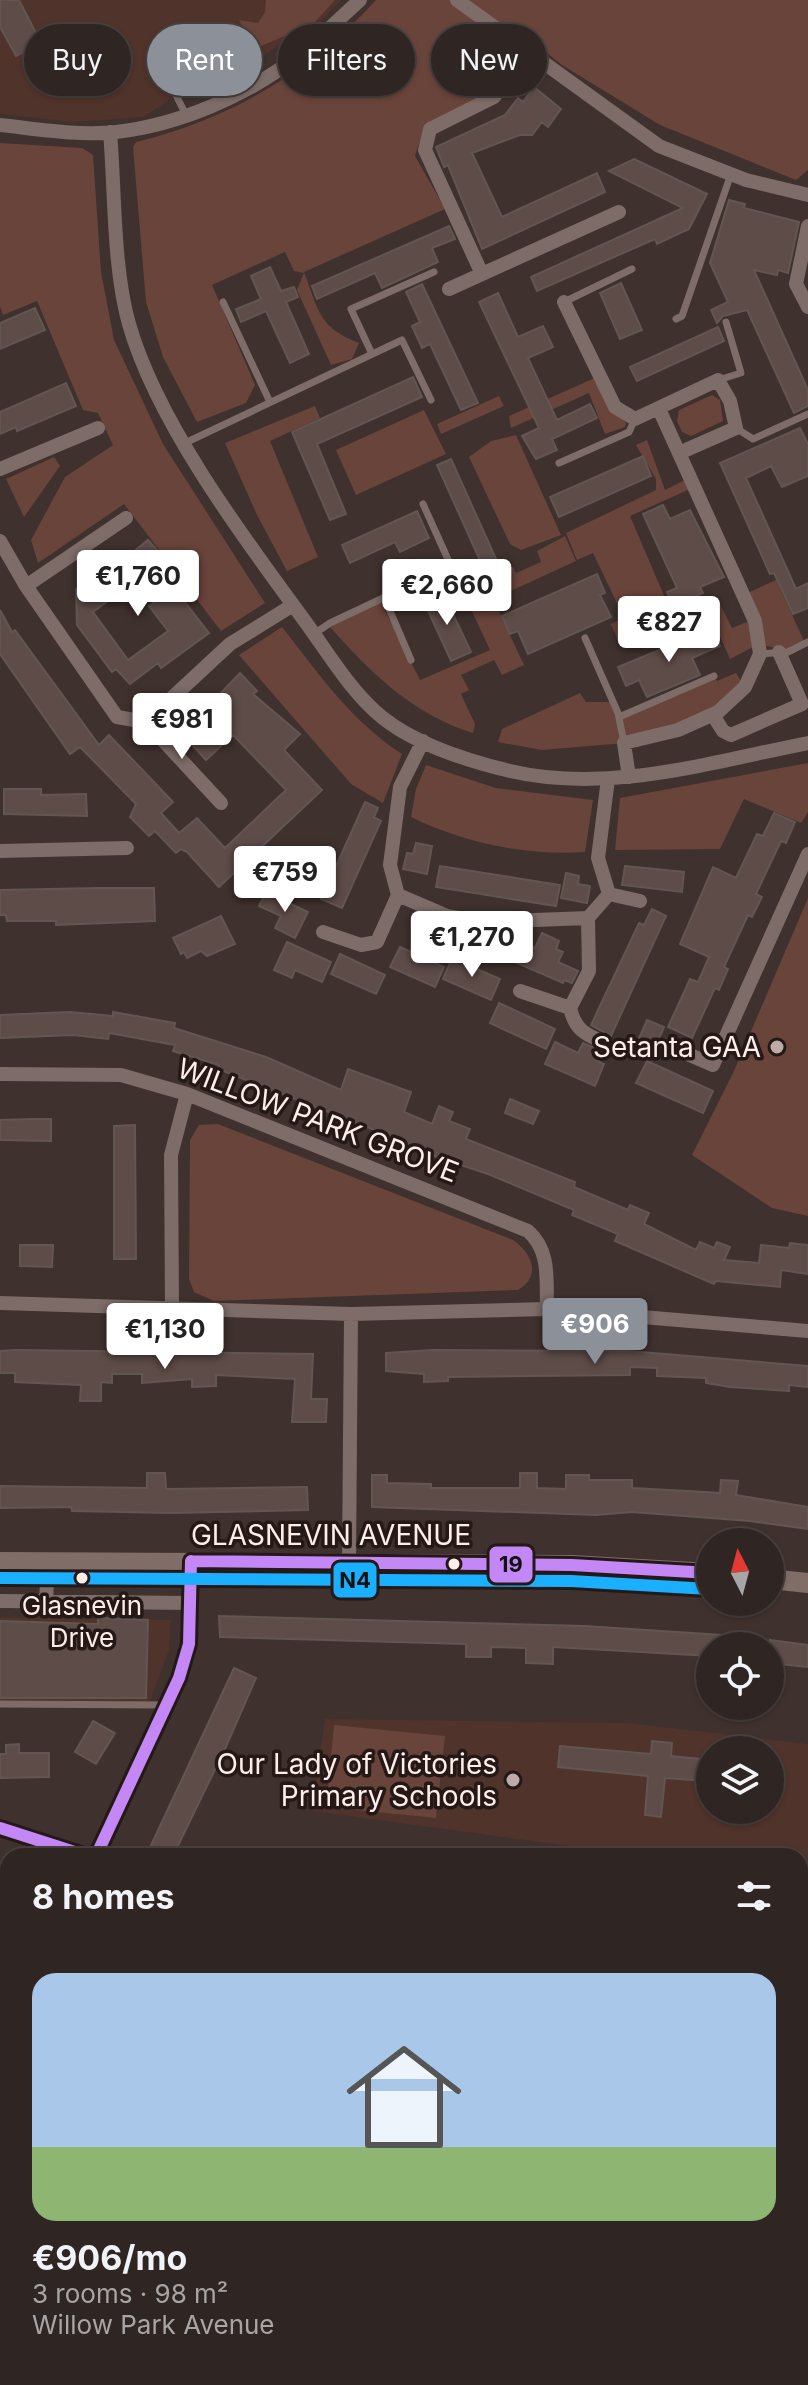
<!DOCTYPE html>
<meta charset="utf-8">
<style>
body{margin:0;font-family:Inter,sans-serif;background:#3b312f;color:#f1f3f6;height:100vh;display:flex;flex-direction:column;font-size:30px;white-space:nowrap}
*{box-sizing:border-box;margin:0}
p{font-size:26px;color:#a7a5a5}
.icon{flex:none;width:44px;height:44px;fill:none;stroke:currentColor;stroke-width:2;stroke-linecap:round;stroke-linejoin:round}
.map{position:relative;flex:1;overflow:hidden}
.drawer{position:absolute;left:0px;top:1848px;width:808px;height:538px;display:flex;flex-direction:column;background:#2f2522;border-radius:24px 24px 0 0;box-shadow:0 2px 6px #0004,0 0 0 2px #4a4240}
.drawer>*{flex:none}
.guide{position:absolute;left:24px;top:24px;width:760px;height:72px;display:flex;gap:16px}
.needle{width:52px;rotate:354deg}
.tools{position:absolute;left:696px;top:1528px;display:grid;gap:16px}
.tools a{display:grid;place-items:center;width:88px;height:88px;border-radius:50%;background:#2f2522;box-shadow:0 2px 6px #0004,0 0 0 2px #4a4240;font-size:40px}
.price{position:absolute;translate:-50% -68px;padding:0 18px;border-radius:8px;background:#fff;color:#222;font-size:26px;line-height:52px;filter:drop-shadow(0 2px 4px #0008)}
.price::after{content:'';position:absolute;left:50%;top:48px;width:24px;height:18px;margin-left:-12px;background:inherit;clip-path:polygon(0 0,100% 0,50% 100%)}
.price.selected{background:#8c9099;color:#fff}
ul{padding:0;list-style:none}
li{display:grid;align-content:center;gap:16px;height:424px;padding:0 32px}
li+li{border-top:2px solid #4a4240}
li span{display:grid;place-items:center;height:248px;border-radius:24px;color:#555}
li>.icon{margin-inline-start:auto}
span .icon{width:144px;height:144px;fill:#fffc;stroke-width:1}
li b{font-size:34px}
h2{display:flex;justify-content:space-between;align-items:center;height:96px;padding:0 32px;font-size:34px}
.pill{padding:0 28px;border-radius:36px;background:#2f2522;box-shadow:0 2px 6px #0004,0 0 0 2px #4a4240;font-size:28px;line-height:72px}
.pill.selected{background:#8c9099;color:#fff}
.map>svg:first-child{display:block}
.built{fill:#50332b;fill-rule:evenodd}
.green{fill:#69443b}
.building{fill:#5e4c48;stroke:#625653;stroke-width:2}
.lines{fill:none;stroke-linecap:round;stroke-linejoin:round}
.service{stroke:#7d6c67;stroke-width:7}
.minor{stroke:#7d6c67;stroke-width:14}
.secondary{stroke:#806d68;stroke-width:20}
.bus-1-casing{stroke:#241916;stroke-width:18}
.bus-2-casing{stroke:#241916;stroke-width:18}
.bus-1{stroke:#c388f6;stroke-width:12}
.bus-2{stroke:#1aafff;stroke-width:12}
.poi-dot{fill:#bcaba8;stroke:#241916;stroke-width:3}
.bus-dot{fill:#ffede9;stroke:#241916;stroke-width:3}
.labels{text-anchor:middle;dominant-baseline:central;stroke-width:7;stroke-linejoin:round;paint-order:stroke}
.bus-label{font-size:26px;fill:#ffede9;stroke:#241916}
.poi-label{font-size:28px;fill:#ffede9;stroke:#241916;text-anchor:end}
.street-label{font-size:28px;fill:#ffede9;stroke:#241916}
.line-badge{stroke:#241916;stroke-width:3}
.pale-badge-label{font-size:22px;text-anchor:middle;font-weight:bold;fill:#111}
</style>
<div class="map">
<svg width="808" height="2385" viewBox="0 0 808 2385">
<rect width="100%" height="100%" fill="#3f312e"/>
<path class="built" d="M0,0H341L303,40L280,44L216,91L178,94L144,117L74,122L0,114Z
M0,1617L171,1620L169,1650L147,1709L0,1707Z
M325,1719L628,1723L808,1744V1878L800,1877V1856H643L312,1811ZM710,1750H770V1810H710Z"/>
<path class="green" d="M266,0H335L313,24L235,57L214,84H189L182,69C188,62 193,54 200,49C213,39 232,39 242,26L239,20L258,23L265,12Z
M376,0H808V170L796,180L660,125L562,65L513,26L499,56L506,62L488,93L425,124L415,156L445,209L304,272C319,311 318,327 359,343L352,359L331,365L297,290L304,273L294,271L285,252L212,285L255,385L246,403L197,422L163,357L146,302L133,147L136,142C230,119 312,71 376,0Z
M0,143L82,148L93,155L101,272L114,340L163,444L265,603L221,631L124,504L38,563L31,540L65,477L113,445L98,413L83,410L37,301L3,315L0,306Z
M597,377L610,406L626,423L625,427L605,434L589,393L511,428L509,416Z
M712,395L720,400L723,421L691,436L682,432L677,421L679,410Z
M499,396L504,406L441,434L437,424Z
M315,406L320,418L270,441L318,557L287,571L257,515L225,443Z
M424,410L446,454L356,495L336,450Z
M516,435L561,535L521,550L510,544L469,457L491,441Z
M647,440L665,490L685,480L690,489L630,516L674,619L619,643L611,624L624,618L593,553L577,560L566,533L656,490V479L636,445Z
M54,457L60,466L24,517L6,479Z
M565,536L576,561L493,599L524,665L502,675L494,660L461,675L469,690L461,694L475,724L473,733C412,714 371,673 330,627L346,615L379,599L420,680L490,650L462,590L513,567L516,573L541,562L537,551Z
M776,580L805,643L788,651L759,644L730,659L707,607L719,602L732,628L754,619L743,595Z
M282,627C319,674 351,721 402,754L383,803L351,784L239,655Z
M736,673L745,687L718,712L625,743L542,750L498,742L502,729L580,693L586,702H613L619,717L714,677L717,681Z
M808,763V812L801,823L744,799L720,849L615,850L620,798Z
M426,765L496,788L593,800L585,852C526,856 464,843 411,817L416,789Z
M808,898V1216L772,1208L692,1155L734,1071Z
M218,1124L513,1240C532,1253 542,1276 518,1290L214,1301L194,1292L189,1279L190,1140L199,1125Z
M334,1725L445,1736L436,1818L326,1807Z
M286,2378H406V2385H286Z"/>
<path class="building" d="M0,0H19L41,43L16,56L0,27Z
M534,87L561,109L548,127L542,122L532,135H520L472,153L502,217L597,173L605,192L482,249L448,165L444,167L436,147L505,115L518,98L523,102Z
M634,159L707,194L689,229L657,244L655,239L537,291L531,277L683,208L609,171Z
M729,200L745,204L744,208L799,222L788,273L778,270L777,275L754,270L808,390V406L794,413L747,310L723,316L717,323L711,310L728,302L710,263Z
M449,226L455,239L432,248L438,262L382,288L375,273L317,299L312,286Z
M270,267L281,291L294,287L298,297L286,302L309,354L290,363L266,311L241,322L236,309L261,299L251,276Z
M621,283L642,330L620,339L600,293Z
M422,284L478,403L461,410L430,344L422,348L412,326L420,322L406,292Z
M498,293L518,337L543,326L553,347L528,358L557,420L590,404L597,418L552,439L557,450L536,459L522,436L539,428L479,302Z
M35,308L45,330L0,349V323Z
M718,327L724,341L637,381L630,367Z
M413,377L422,397L317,444L346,514L330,520L292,432Z
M66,383L76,406L17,431L16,427L0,434V412Z
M800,428L808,444V476L782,487L771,466L746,478L796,589L808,583V608L793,614L774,573L770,574L720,463Z
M643,456L651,476L559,517L550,497Z
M451,459L501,570L487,576L437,465Z
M663,505L670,519L690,510L724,577L700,587L703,593L673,605L667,592L677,588L643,514Z
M417,511L429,538L400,552L395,542L350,563L342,545Z
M148,540L165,559L93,612L128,660L168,631L149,606L174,588L209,633L161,668L158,663L130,684L116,669L112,672L77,625L76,590L80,595Z
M597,574L605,593L600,595L611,617L528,654L518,631L510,634L502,616Z
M443,593L471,652L451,661L424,602Z
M0,610L12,632L15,630L99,745L109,735L173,802L161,813L179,833L197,818L225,848L286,790L233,735L206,760L186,738L195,729L191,724L240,673L257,691L253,694L300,734L284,750L322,790L219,887L187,852L181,849L176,853L155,831L149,836L130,817L136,804L80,747L70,754L0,654Z
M712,628L720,646L692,658L700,675L647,697L639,680L626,686L618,667Z
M4,789H41V795L86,794L87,816L4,814Z
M365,802L378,808L374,817L381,821L342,908L321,899Z
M774,813L795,822L786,843L781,841L756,894L762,897L752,917L748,915L724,967L728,969L719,990L715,988L692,1038L668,1027L690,979L698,982L709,957L680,944L713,867L736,878L757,834L763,836Z
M416,843L432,846L427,874L403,869L407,853L413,854Z
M440,866L560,885L556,906L436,887Z
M625,866L684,872L682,892L622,885Z
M566,873L579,876L578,884L590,886L587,903L561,898Z
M97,888H154L155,921L56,925V921H7L6,915H0V890Z
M266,892L308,912L295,938L275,928L281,916L259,906Z
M652,909L666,916L611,1036L591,1025L639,923L644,925Z
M221,916L235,944L207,956L201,951L187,958L184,952L181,954L173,938Z
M542,933L559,941L556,949L563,952L558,962L578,971L572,983L564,980L563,983L517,963L526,944L535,948Z
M287,942L331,962L322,982L295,970L292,978L274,970Z
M400,947L444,967L435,987L390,967Z
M340,954L385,975L376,994L331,974Z
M452,958L500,979L491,1000L443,979Z
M499,1003L555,1029L546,1049L490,1023Z
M70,1012L113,1016V1012L175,1023L174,1028L266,1057L341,1090L348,1069L367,1076L411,1092L404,1112L432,1124L439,1106L453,1112L449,1121L470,1129L466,1139L575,1182L574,1187L628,1210L630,1205L649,1213L644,1224L696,1250L700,1242L714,1248L717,1242L730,1247L724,1260L759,1263L761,1245L789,1248L790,1243L808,1245V1274L781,1270L780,1287L716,1281L714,1284L615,1241L618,1234L572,1215L574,1210L488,1174L398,1144L400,1140L218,1069L219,1065L173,1051L175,1045L109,1033L108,1039L73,1035L0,1038V1015Z
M647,1020L664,1027L654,1051L637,1043Z
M555,1042L578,1053L583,1043L604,1052L599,1062L604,1064L595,1086L545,1064Z
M647,1061L713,1091L703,1113L636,1083Z
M510,1099L539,1111L533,1124L505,1113Z
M35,1119H51V1141L0,1140V1120Z
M135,1125L136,1259H114V1126Z
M20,1245H53L52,1267L20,1266Z
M16,1350L313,1354L311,1399H327L326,1422H292L295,1379L216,1375V1386L192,1387V1379L142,1383V1374H112V1383L101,1382V1401H80L81,1385L15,1382V1373H0V1351Z
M433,1350L629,1351L808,1366V1387L789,1385V1391L730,1387L706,1383V1378L657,1376V1368L630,1367V1375L448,1377V1381L424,1382V1374L386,1371V1353Z
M147,1473H165L166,1489L307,1487L308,1510L171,1513L72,1511L71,1507L0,1508V1486L147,1488Z
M520,1473H537V1488L566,1489V1475H589V1480H632V1488L705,1492L720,1493L721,1480L738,1481L736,1495L808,1507V1529L750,1521L632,1512L596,1515L372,1507V1475H387V1483L431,1484V1488H520Z
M219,1616L585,1626L737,1636L736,1646H710V1656L553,1647V1664L526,1663V1648L491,1647V1657H466V1644L220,1637Z
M98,1618L148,1620L146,1698H0V1621L98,1624Z
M770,1640L808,1645V1667L770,1663Z
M234,1668L256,1678L225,1749L173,1856H146Z
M93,1721L115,1733L96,1764L75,1752Z
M652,1741L672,1743L671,1756L710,1760L707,1781L665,1778L661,1817L645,1815L648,1776L558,1767L560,1746L651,1754Z
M19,1744V1753H49V1777L0,1778V1754H6V1745Z"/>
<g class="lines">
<path class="service" d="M165,73L185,113
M223,302L269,400
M564,302L632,269
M676,319L682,316L731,174
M372,354L351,309L434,272
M718,380L741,373L726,322
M736,428L753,439L808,414
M185,443L402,340L431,400
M559,463L629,432L635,419
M384,597L411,660
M314,634L330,623L451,566L423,504
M585,638L618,713L624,743
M760,654L788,652L808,642
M619,717L714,676
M0,1704L166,1705"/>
<path class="minor" d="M457,0L659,146L746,180L808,195
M0,125C38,129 78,136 116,132C178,125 247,96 296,57C318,40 339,19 360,0
M110,132C115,190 113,268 129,324C157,423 246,541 307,624C330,656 352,693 383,718C417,745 468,761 510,771C609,794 711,762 808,743
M808,226L796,284L808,307
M482,274L425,150L430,129L494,97L527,50
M449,289L619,212
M564,302L615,407L635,419L718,380L730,401L736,428L679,453
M0,469L98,428
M0,541L26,586L117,717L146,722
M26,586L126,518
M713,715L723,731L731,735L802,704L779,652
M146,722L230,644L293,605
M146,722L221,803
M629,777L624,743L678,730L718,712L745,687L760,654L755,621L659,409
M608,779L598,858L609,894L640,901
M0,851L127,848
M398,895L447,916L481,922L588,918
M323,932L361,945L377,942L398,895L390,865L400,787L423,741
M520,991L570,1008
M603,1042C584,1034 575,1029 570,1008L589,971L588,918L609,894
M667,1045L713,1065L808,854
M0,1074L121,1075L187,1094L528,1231C551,1251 546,1281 547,1309
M0,1303L351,1314L547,1309L808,1331
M172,1306L171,1155L187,1094
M349,1562L351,1314
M0,1601L190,1603
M46,1601L48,1563
M0,1828L87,1856
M96,1856L179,1678L189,1644L191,1561
M800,2030H808
M800,2287H808
M278,2378L279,2385
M415,2378V2385
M687,2378V2385
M30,2385V2378"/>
<path class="secondary" d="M0,1562L572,1565L710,1573
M770,1579L808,1583"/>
<g class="bus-1-casing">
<path id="bus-1" d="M191,1561L572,1565L710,1573
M0,1828L87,1856
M96,1856L179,1678L189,1644L191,1561"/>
</g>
<g class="bus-2-casing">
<path id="bus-2" d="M0,1578L571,1581L709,1589"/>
</g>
<use href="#bus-1" class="bus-1"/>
<use href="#bus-2" class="bus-2"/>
</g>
<g class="poi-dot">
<circle cx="777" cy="1047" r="8"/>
<circle cx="513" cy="1780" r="8"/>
</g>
<g class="bus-dot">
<circle cx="454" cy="1564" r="7"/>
<circle cx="82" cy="1578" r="7"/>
</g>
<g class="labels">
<g class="bus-label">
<text x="82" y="1605">Glasnevin<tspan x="82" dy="32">Drive</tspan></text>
</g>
<g class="poi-label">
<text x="761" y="1047">Setanta GAA</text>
<text x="497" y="1764">Our Lady of Victories<tspan x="497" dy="32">Primary Schools</tspan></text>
</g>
<g class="street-label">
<text transform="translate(318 1120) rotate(21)">WILLOW PARK GROVE</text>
<text x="331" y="1535">GLASNEVIN AVENUE</text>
</g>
</g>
<g class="line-badge">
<rect x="488" y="1545" width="46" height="39" rx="8" fill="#c388f6"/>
<rect x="332" y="1561" width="46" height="38" rx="8" fill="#1aafff"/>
</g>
<g class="pale-badge-label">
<text x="511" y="1572">19</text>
<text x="355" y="1588">N4</text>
</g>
</svg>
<div class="tools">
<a><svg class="needle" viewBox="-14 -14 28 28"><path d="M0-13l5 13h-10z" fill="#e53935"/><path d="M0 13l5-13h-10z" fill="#a7a5a5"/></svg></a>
<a><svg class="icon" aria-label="locate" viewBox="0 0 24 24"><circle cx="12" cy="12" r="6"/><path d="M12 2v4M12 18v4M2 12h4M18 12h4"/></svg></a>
<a><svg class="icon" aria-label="layers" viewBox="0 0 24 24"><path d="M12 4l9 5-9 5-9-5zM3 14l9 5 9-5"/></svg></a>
</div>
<b class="price" style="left:138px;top:618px">€1,760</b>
<b class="price" style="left:447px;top:627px">€2,660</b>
<b class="price" style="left:669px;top:664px">€827</b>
<b class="price" style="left:182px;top:761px">€981</b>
<b class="price" style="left:285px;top:914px">€759</b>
<b class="price" style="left:472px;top:979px">€1,270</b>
<b class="price selected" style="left:595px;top:1366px">€906</b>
<b class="price" style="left:165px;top:1371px">€1,130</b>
<div class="guide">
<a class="pill">Buy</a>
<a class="pill selected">Rent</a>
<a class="pill">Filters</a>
<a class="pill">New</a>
</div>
<section class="drawer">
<h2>8 homes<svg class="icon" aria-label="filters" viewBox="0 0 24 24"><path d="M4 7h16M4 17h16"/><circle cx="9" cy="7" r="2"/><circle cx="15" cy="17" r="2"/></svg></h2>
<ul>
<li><span style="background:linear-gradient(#a9c7e8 70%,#8fb573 0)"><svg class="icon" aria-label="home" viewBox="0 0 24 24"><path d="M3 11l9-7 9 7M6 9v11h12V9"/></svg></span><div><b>€906/mo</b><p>3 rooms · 98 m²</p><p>Willow Park Avenue</p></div></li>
</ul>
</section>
</div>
